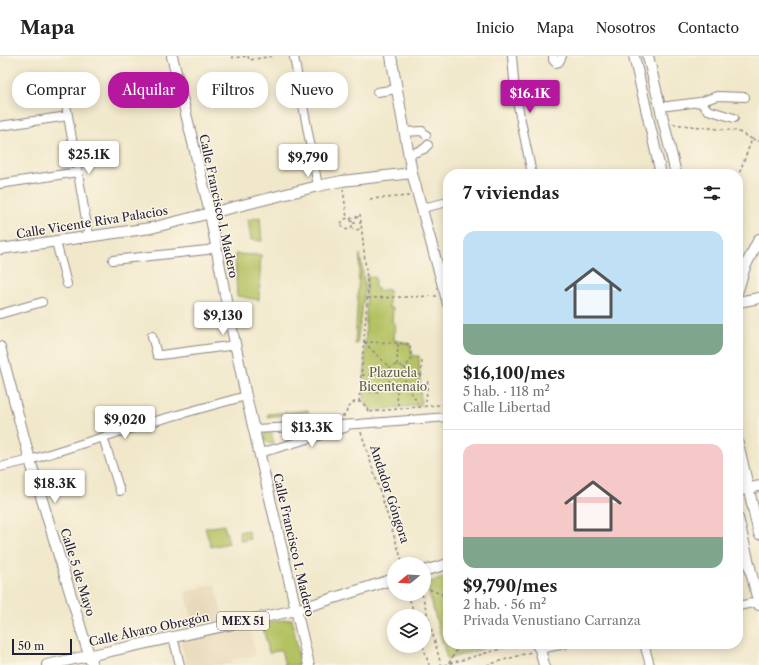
<!DOCTYPE html>
<html lang="es">
<meta charset="utf-8">
<style>
body{margin:0;font-family:"Libre Caslon Text",serif;background:#f2f2f2;color:#222;height:100vh;display:flex;flex-direction:column;font-size:15px;white-space:nowrap}
*{box-sizing:border-box;margin:0}
p{font-size:13px;color:#767676}
.icon{flex:none;width:22px;height:22px;fill:none;stroke:currentColor;stroke-width:2;stroke-linecap:round;stroke-linejoin:round}
.map{position:relative;flex:1;overflow:hidden}
.details{position:absolute;left:443px;top:113px;width:300px;height:480px;display:flex;flex-direction:column;background:#fff;border-radius:16px;box-shadow:0 2px 10px #0003}
.details>*{flex:none}
.hud{position:absolute;left:12px;top:16px;width:371px;height:36px;display:flex;gap:8px}
.needle{width:26px;rotate:252deg}
.buttons{position:absolute;left:387px;top:501px;display:grid;gap:8px}
.buttons a{display:grid;place-items:center;width:44px;height:44px;border-radius:50%;background:#fff;box-shadow:0 2px 10px #0003;font-size:20px}
.scale{position:absolute;left:12px;bottom:10px;width:60px;box-sizing:border-box;padding-left:4px;border:2px solid #22223b;border-top:0;font-size:11px;line-height:14px;white-space:nowrap;color:#22223b;-webkit-text-stroke:3px #fcf5e5;paint-order:stroke}
.price{position:absolute;translate:-50% -34px;padding:0 9px;border-radius:4px;background:#fff;color:#222;font-size:13px;line-height:26px;filter:drop-shadow(0 1px 2px #0008)}
.price::after{content:'';position:absolute;left:50%;top:24px;width:12px;height:9px;margin-left:-6px;background:inherit;clip-path:polygon(0 0,100% 0,50% 100%)}
.price.current{background:#b5179e;color:#fff}
ul{padding:0;list-style:none}
li{display:grid;align-content:center;gap:8px;height:212px;padding:0 20px}
li+li{border-top:1px solid #e0e0e0}
li span{display:grid;place-items:center;height:124px;border-radius:12px;color:#555}
li>.icon{margin-inline-start:auto}
span .icon{width:72px;height:72px;fill:#fffc;stroke-width:1}
li b{font-size:17px}
h2{display:flex;justify-content:space-between;align-items:center;height:48px;padding:0 20px;font-size:17px}
.pill{padding:0 14px;border-radius:16px;background:#fff;box-shadow:0 2px 10px #0003;font-size:14px;line-height:36px}
.pill.current{background:#b5179e;color:#fff}
header{display:flex;align-items:center;gap:24px;box-sizing:border-box;height:56px;padding:0 20px;background:#fff;border-bottom:1px solid #e0e0e0}
header strong{font-size:19px}
nav{display:flex;gap:22px;margin-inline-start:auto;font-size:14px}
.map>svg:first-child{display:block}
.built{fill:#e8d9ba}
.green{fill:#b5c263;stroke:#6c724f}
.lines{fill:none;stroke-linecap:round;stroke-linejoin:round}
.minor-casing{stroke:#8a8583;stroke-width:10}
.major-casing{stroke:#8a8583;stroke-width:12}
.path{stroke:#8a8583;stroke-width:1.5;stroke-dasharray:3 3;stroke-linecap:butt}
.minor{stroke:#fff;stroke-width:8}
.major{stroke:#fff;stroke-width:10}
.labels{text-anchor:middle;dominant-baseline:central;stroke-width:3;stroke-linejoin:round;paint-order:stroke}
.shield{fill:#fcf5e5;stroke:#63616e;stroke-width:1}
.shield-label{font-size:11px;font-weight:bold;fill:#22223b}
.street-label{font-size:12px;fill:#22223b;stroke:#fcf5e5}
.park-label{font-size:12px;fill:#555a49;stroke:#fcf5e5}
</style>
<header>
<strong>Mapa</strong>
<nav><a>Inicio</a><a>Mapa</a><a>Nosotros</a><a>Contacto</a></nav>
</header>
<div class="map">
<svg width="759" height="609" viewBox="0 0 759 609">
<rect width="100%" height="100%" fill="#fcf5e5"/>
<filter id="ink" filterUnits="userSpaceOnUse"><feTurbulence type="fractalNoise" baseFrequency=".025" numOctaves="2"/><feDisplacementMap in="SourceGraphic" scale="8" xChannelSelector="R" yChannelSelector="G"/><feConvolveMatrix kernelMatrix="1 2 1 2 8 2 1 2 1" color-interpolation-filters="sRGB"/></filter>
<filter id="wash" filterUnits="userSpaceOnUse"><feTurbulence type="fractalNoise" baseFrequency=".012" numOctaves="4" result="noise"/><feDisplacementMap in="SourceGraphic" scale="16" xChannelSelector="R" yChannelSelector="G"/><feGaussianBlur stdDeviation="0.9" result="paint"/><feColorMatrix in="noise" values="0 0 0 0 0 0 0 0 0 0 0 0 0 0 0 0 0 1.4 0 .05"/><feComposite in="paint" operator="in"/></filter>
<g filter="url(#wash)">
<rect width="100%" height="100%" fill="#f1e8cb"/>
<path class="built" d="M215,528L224,565L195,571L185,536Z
M250,570L255,599L232,604V609H187L181,586Z"/>
<path class="green" d="M260,161L262,185L251,184L248,164Z
M235,198L261,199L259,244L237,240Z
M360,198L365,233L357,288H355Z
M367,220L375,221V232L379,233L377,235L389,233V252H393L392,265L395,267L394,284L410,288L413,300H419L421,349L377,354L370,353L364,345Z
M308,354L309,356L268,361V358Z
M271,373L274,388C267,388 262,384 265,377Z
M224,469L229,487L211,491L205,472Z
M248,474L250,483L241,485L239,476Z
M448,521V588H499L447,603L426,527Z
M292,563L300,609H285L281,594L269,597L262,567Z"/>
</g>
<g filter="url(#ink)">
<g class="lines">
<g class="minor-casing">
<path id="minor" d="M512,0L515,36L532,118
M553,0V4L556,7L559,6L562,0
M294,1L318,130
M63,31L89,181
M377,36L397,33
M700,46L708,54L734,62
M660,51L700,46L717,40L745,41
M0,70L68,60
M404,76L422,75L426,79
M408,99L424,93L428,89
M0,128L78,116
M422,152L448,146
M56,186L67,228
M113,204L207,194L217,191
M0,258L42,246
M152,280L157,299H161L236,289
M254,373L358,368L448,361
M103,381L120,435
M260,397L345,372
M0,411L30,404L148,367L246,340
M738,550L758,546
M173,581L180,609
M644,588L650,609
M540,593L565,588"/>
</g>
<g class="major-casing">
<path id="major" d="M172,0L210,157L226,244L246,340L309,609
M391,0L412,117L448,248
M634,0L661,118
M648,0L676,118
M0,193L151,172L318,130L342,125L412,117
M738,234L745,211L759,183
M738,246L759,242
M0,291L30,404L92,609
M738,387L759,478
M738,435L759,430
M738,462L759,549
M424,515L448,508
M536,588L540,593L544,609
M47,609L296,554L394,523"/>
</g>
<path class="path" d="M232,0L233,2L248,0
M248,0L249,4L274,0
M673,68L737,75L752,83L738,121
M752,83L759,85
M343,133L347,162
M370,143L410,140
M341.5 168a5.5 5.5 0 1 1 11 0a5.5 5.5 0 1 1-11 0Z
M350,163L353,161H360
M353,167H361
M351,172L354,174L362,173
M368,242L438,240
M445,256L448,270
M364,286L389,311
M364,286L398,287
M397,309L398,287L410,288L411,305L403,312
M387 319a10 10 0 1 1 20 0a10 10 0 1 1-20 0Z
M362,319L386,320
M407,319L423,320
M421,320L422,305
M404,326L418,347
M396,329L398,349
M369,336H378L389,326
M359,346L368,233L360,158
M426,346L428,322
M318,361L344,360L346,358L347,353L354,346H362L367,352L368,356L448,348
M361,376L403,508
M424,531L448,541
M408,538L415,560
M422,538L441,609
M423,590L429,609
M449,607L460,588
M444,609L518,588
M487,609L531,596"/>
<use href="#minor" class="minor"/>
<use href="#major" class="major"/>
</g>
</g>
<g class="labels">
<rect class="shield" x="217" y="556" width="52" height="18" rx="3"/>
<g class="shield-label">
<text x="243" y="565">MEX 51</text>
</g>
<g class="street-label">
<text transform="translate(219 150) rotate(78)">Calle Francisco I. Madero</text>
<text transform="translate(92 166) rotate(-9)">Calle Vicente Riva Palacios</text>
<text transform="translate(390 438) rotate(72)">Andador Góngora</text>
<text transform="translate(294 489) rotate(77)">Calle Francisco I. Madero</text>
<text transform="translate(78 516) rotate(73)">Calle 5 de Mayo</text>
<text transform="translate(149 573) rotate(-12)">Calle Álvaro Obregón</text>
</g>
<g class="park-label">
<text x="393" y="316">Plazuela<tspan x="393" dy="14">Bicentenaio</tspan></text>
</g>
</g>
</svg>
<div class="buttons">
<a><svg class="needle" viewBox="-14 -14 28 28"><path d="M0-13l5 13h-10z" fill="#e53935"/><path d="M0 13l5-13h-10z" fill="#767676"/></svg></a>
<a><svg class="icon" aria-label="layers" viewBox="0 0 24 24"><path d="M12 4l9 5-9 5-9-5zM3 14l9 5 9-5"/></svg></a>
</div>
<div class="scale">50 m</div>
<b class="price current" style="left:530px;top:58px">$16.1K</b>
<b class="price" style="left:89px;top:119px">$25.1K</b>
<b class="price" style="left:308px;top:122px">$9,790</b>
<b class="price" style="left:223px;top:280px">$9,130</b>
<b class="price" style="left:125px;top:384px">$9,020</b>
<b class="price" style="left:312px;top:392px">$13.3K</b>
<b class="price" style="left:55px;top:448px">$18.3K</b>
<div class="hud">
<a class="pill">Comprar</a>
<a class="pill current">Alquilar</a>
<a class="pill">Filtros</a>
<a class="pill">Nuevo</a>
</div>
<section class="details">
<h2>7 viviendas<svg class="icon" aria-label="filters" viewBox="0 0 24 24"><path d="M4 7h16M4 17h16"/><circle cx="9" cy="7" r="2"/><circle cx="15" cy="17" r="2"/></svg></h2>
<ul>
<li><span style="background:linear-gradient(#bfe0f5 75%,#7fa58c 0)"><svg class="icon" aria-label="home" viewBox="0 0 24 24"><path d="M3 11l9-7 9 7M6 9v11h12V9"/></svg></span><div><b>$16,100/mes</b><p>5 hab. · 118 m²</p><p>Calle Libertad</p></div></li>
<li><span style="background:linear-gradient(#f6c9c9 75%,#7fa58c 0)"><svg class="icon" aria-label="home" viewBox="0 0 24 24"><path d="M3 11l9-7 9 7M6 9v11h12V9"/></svg></span><div><b>$9,790/mes</b><p>2 hab. · 56 m²</p><p>Privada Venustiano Carranza</p></div></li>
</ul>
</section>
</div>
